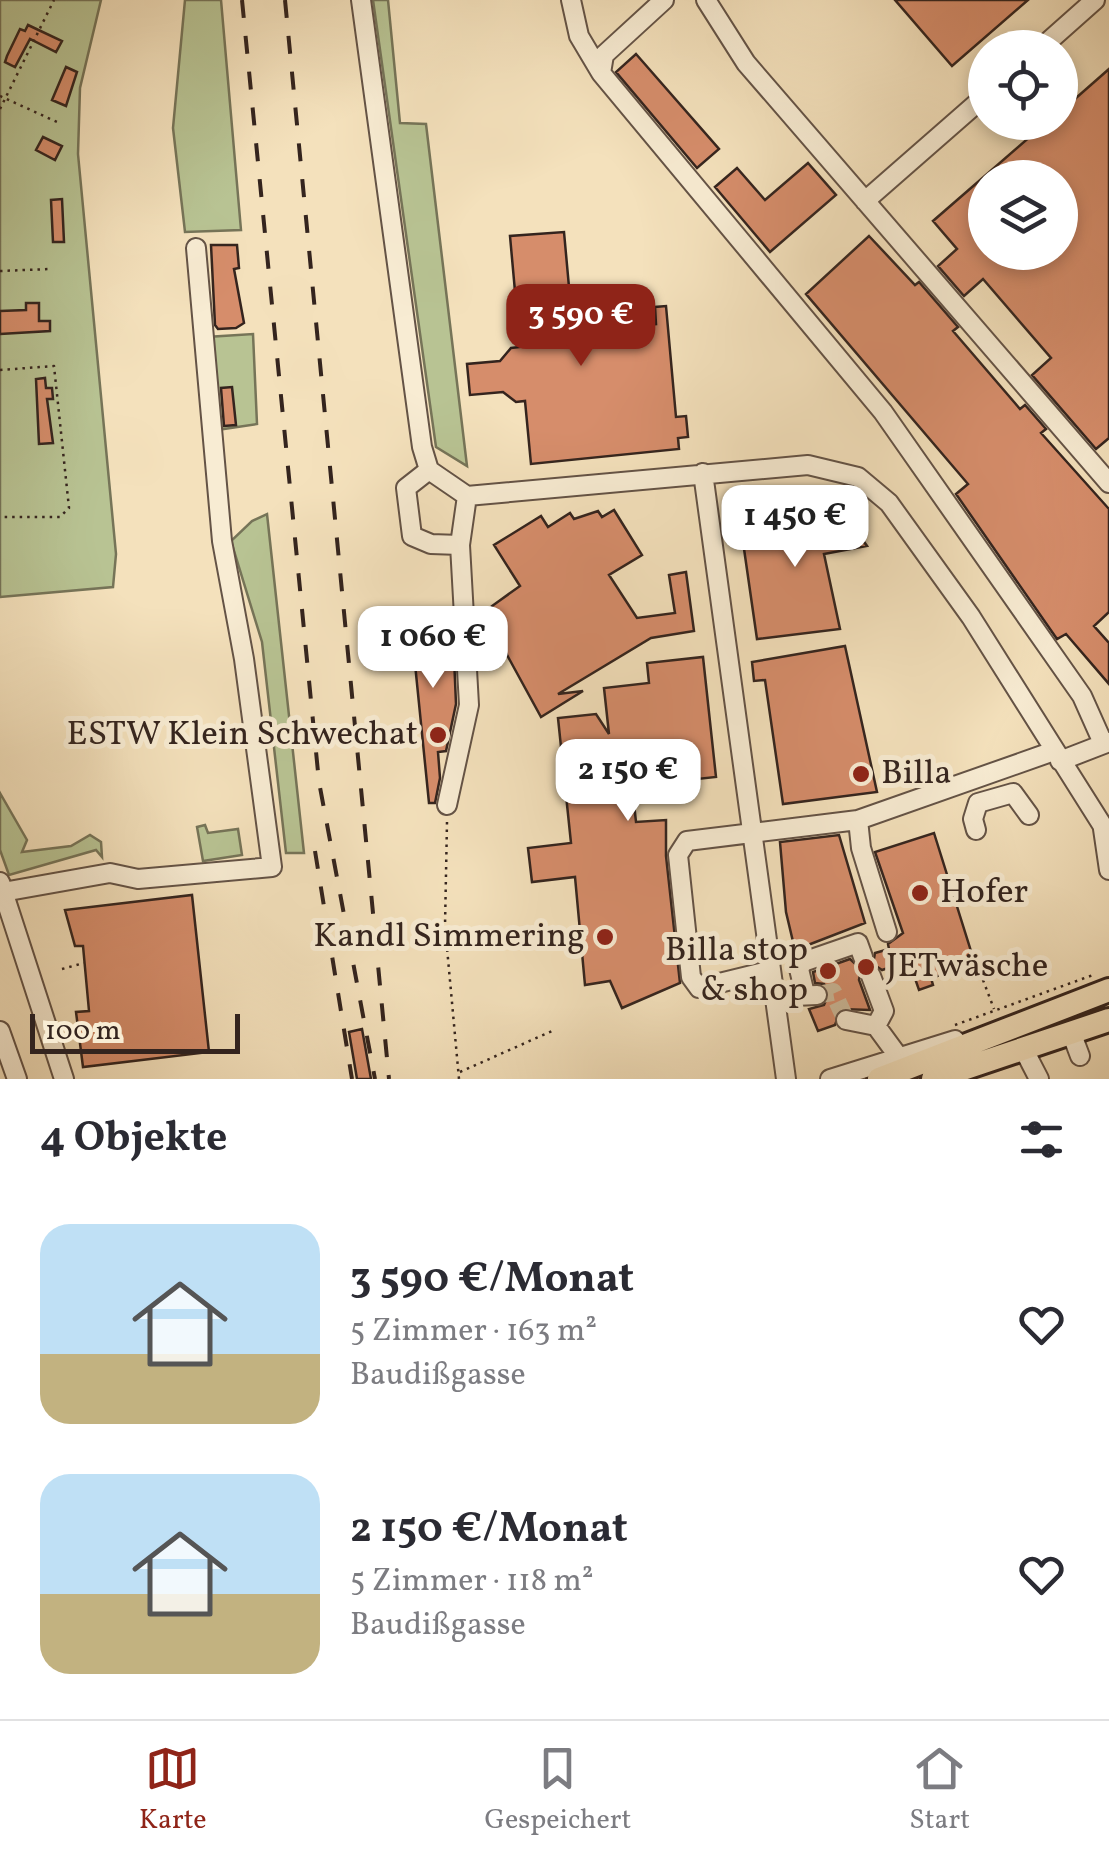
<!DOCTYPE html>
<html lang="de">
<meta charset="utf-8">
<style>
body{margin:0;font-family:Vollkorn,serif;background:#f2f2f3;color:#2b2b33;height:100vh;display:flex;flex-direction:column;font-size:38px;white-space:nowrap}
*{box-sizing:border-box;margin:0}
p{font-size:32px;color:#7c7c81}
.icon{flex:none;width:55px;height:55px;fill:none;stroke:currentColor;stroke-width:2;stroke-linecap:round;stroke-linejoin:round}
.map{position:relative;height:1079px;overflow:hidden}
.drawer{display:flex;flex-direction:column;background:#fff;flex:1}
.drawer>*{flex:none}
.fabs{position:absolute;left:968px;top:30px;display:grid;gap:20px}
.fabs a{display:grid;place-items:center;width:110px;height:110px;border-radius:50%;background:#fff;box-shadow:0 5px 15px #0003;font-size:50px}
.scale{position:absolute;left:30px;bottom:25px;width:210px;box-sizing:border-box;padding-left:10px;border:5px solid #34241e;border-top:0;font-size:28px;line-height:35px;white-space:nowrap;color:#34241e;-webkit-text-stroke:8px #f8ecd3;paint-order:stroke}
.price{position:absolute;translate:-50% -85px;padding:0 22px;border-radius:20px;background:#fff;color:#222;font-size:32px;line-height:65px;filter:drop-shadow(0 2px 5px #0008)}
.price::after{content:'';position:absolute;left:50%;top:60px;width:30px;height:22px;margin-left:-15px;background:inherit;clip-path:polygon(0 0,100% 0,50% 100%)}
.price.selected{background:#8f2418;color:#fff}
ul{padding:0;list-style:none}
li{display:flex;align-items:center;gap:30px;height:250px;padding:0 40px}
li span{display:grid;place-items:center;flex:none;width:280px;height:200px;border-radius:30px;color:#555}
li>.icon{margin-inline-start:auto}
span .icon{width:120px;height:120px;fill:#fffc;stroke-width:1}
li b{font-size:42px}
h2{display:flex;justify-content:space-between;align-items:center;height:120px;padding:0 40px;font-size:42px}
.tab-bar{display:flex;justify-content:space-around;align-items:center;height:140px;border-top:2px solid #e1e1e2;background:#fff;font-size:28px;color:#7c7c81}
.tab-bar a{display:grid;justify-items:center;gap:5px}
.tab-bar .selected{color:#8f2418}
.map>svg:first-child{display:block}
.green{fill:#b8c393;stroke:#767458;stroke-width:2.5}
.building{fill:#d68d6b;stroke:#34241e;stroke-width:2.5;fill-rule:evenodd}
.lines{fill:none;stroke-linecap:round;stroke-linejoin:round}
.minor-tunnel{stroke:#cebb9c;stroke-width:18;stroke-dasharray:18 9;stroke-linecap:butt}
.minor-casing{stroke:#645346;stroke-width:22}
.major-casing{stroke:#34241e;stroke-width:28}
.path{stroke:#34241e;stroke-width:2.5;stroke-dasharray:2.5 5;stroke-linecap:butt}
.minor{stroke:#f8ecd3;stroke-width:18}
.major{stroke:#f4e1bc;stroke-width:22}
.rail{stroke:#34241e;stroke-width:4;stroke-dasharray:18 18;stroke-linecap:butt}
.poi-dot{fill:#8f2418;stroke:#f8ecd3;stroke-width:4}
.labels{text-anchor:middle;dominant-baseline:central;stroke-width:10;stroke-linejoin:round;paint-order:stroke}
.poi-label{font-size:35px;fill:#34241e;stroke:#f8ecd3;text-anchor:end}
</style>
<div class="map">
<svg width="1109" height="1079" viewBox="0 0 1109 1079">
<rect width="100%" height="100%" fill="#f4e1bc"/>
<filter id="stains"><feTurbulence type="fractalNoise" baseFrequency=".002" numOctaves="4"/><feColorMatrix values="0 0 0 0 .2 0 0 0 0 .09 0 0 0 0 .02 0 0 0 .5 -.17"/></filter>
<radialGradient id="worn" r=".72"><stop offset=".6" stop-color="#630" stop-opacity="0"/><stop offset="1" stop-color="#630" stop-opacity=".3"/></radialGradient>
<path class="green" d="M0,0H101L80,88L78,154L116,554L113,587L0,597Z
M185,0H221L241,230L185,232L173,128Z
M373,0H388L400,123L426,124L467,466L436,447Z
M253,334L257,424L217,430L207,337Z
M267,514L304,853H286L262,642L231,541L252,521Z
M0,793L27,840L22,852L71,846L90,835L101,842L102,857L96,850L9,875L0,850Z
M205,825L208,833L238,829L242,855L203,861L197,827Z"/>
<path class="building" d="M895,0H1028L952,66Z
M28,25L62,41L56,52L30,39L15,67L5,62L7,56L20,29L25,31Z
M636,54L719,149L697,168L616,72Z
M66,67L77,72L66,106L52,100Z
M1109,69V438L1096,449L1032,375L1051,358L983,279L964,296L938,266L957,249L933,221L1047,122H1060V112ZM985,178H1060V252H985Z
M43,137L62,146L55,160L36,150Z
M808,163L836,195L770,252L715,187L737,168L765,200Z
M62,199L64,242H53L51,200Z
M564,232L573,331L656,324L655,307L666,306L676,417L686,416L688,437L678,438L679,449L531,464L525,401L516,402L503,392L470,395L467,364L500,361L511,348L520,347L510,236Z
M869,236L915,285L919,282L958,327L953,331L1020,409L1025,405L1046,429L1041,433L1109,509V612L1094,626L1109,643V684L1066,634L1057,639L956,494L968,484L806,294Z
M211,245H237L239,268L234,269L244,323L236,328L218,329L215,325Z
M26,303H39V321H50V331L0,334V311L26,310Z
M45,378L46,388H52L53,399H47L53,443L39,444L36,379Z
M232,387L236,425L224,426L221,388Z
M839,507L867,546L824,554L840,629L757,639L740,521Z
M614,510L642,555L609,575L637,618L675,613L669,575L686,572L694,631L651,638L558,694L583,691L541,717L495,633L503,626L492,606L520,586L494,545L541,516L548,527L570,513L574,519L598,511L602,517Z
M441,611L446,658L454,657L456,704L446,751L438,752L440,778L435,803H429L410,614Z
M845,646L877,792L783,804L765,680L754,681L752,662Z
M703,657L716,777L632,786L636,822L666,820V856L680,983L622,1008L610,981L585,985L575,877L532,882L528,848L571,843L558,718L596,714L609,734L604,688L649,683L647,663Z
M934,833L975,964L931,978L933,985L919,990L909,961L882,970L873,964L875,953L889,949L888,944L903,933L875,852Z
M839,835L865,923L795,950L786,912L780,842Z
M192,895L209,1052L83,1067L76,1012L89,1011L83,946H75L65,910Z
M850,959L861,969L859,980L870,1010L841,1009L835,1025L818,1031L809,1009L824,1005L829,993L824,984L815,983L813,972Z
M362,1029L371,1079H357L349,1032Z"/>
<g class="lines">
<path class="minor-tunnel" d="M817,995L833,992L846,1020"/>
<g class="minor-casing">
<path id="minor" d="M361,0L422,447L429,470L467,496L808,465L858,477L889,503L971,617L1109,836
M571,0L579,36L601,73
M664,0L604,55L601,73L883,412L1082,696L1103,743
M706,0L746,63L1109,483
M1041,48L1095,0
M865,201L985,96
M429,470L406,488L412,536L431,544L460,545
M703,473L786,1079
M1060,761L1109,742
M447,805L469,705L460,545L467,496
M858,820L861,848L887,932
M1103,829L1109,870
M976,830L973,819L978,803L1013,793L1029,815
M0,882L64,1079
M3,892L110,873L138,879L272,867L244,659L222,541L196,248
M768,971L699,988L691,977L678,855L687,841L858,820L1054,751
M871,976L884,1011L876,1026
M805,994L799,969L803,962L858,943L863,957
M772,997L817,995
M846,1020L876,1026L898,1056
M0,1031L17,1079
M1071,1032L1080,1056
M1016,1052L1023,1048L1039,1079
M830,1079L955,1040"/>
</g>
<g class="major-casing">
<path id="major" d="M879,1079L1109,990
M933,1079L1109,1020"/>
</g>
<path class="path" d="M0,96L57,122
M0,109L54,0
M0,271L50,269
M0,370L54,366L69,508L60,517H0
M272,743L290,740
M447,822L445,926L459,1079
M62,969L84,963
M983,980L994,1009
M955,1025L1093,975
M460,1072L552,1031"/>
<use href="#minor" class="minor"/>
<use href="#major" class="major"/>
<path class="rail" d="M242,0L319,782L375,1079
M285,0L389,1079
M315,851L352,1079"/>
</g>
<g class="poi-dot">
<circle cx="438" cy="735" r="10"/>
<circle cx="861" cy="774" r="10"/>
<circle cx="920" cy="893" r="10"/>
<circle cx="605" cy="937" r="10"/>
<circle cx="866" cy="967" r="10"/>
<circle cx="828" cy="971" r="10"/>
</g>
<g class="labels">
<g class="poi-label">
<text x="418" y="735">ESTW Klein Schwechat</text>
<text x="881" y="774" text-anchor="start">Billa</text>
<text x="940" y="893" text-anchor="start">Hofer</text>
<text x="585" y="937">Kandl Simmering</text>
<text x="808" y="951">Billa stop<tspan x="808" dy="40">&amp; shop</tspan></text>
<text x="886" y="967" text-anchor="start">JETwäsche</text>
</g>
</g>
<rect width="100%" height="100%" filter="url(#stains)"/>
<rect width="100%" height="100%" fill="url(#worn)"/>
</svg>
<div class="fabs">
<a><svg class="icon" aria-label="locate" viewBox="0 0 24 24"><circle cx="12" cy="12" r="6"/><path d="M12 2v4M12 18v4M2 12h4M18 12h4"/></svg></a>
<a><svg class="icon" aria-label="layers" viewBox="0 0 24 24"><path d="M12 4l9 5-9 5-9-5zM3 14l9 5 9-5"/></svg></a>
</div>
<div class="scale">100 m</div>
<b class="price selected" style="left:581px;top:369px">3 590 €</b>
<b class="price" style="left:795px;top:570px">1 450 €</b>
<b class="price" style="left:433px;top:691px">1 060 €</b>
<b class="price" style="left:628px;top:824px">2 150 €</b>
</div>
<section class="drawer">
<h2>4 Objekte<svg class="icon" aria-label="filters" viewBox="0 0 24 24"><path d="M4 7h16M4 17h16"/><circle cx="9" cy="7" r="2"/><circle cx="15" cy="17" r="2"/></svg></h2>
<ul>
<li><span style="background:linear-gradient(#bfe0f5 65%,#c2b280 0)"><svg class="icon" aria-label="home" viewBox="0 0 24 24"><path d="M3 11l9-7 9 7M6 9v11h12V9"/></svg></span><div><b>3 590 €/Monat</b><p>5 Zimmer · 163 m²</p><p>Baudißgasse</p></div><svg class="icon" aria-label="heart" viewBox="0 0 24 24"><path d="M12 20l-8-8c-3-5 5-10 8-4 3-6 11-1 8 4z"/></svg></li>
<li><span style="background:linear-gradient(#bfe0f5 60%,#c2b280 0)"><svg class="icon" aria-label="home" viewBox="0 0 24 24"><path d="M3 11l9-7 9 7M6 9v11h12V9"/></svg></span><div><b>2 150 €/Monat</b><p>5 Zimmer · 118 m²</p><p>Baudißgasse</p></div><svg class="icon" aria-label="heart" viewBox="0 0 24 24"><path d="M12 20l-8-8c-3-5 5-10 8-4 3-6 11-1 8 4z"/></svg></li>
</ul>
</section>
<nav class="tab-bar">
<a class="selected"><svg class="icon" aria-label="map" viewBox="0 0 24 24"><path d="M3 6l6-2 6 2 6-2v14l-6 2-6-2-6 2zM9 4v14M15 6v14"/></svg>Karte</a>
<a><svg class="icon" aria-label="saved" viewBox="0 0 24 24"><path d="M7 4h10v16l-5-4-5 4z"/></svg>Gespeichert</a>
<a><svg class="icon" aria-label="home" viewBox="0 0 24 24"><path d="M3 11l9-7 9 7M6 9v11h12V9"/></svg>Start</a>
</nav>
